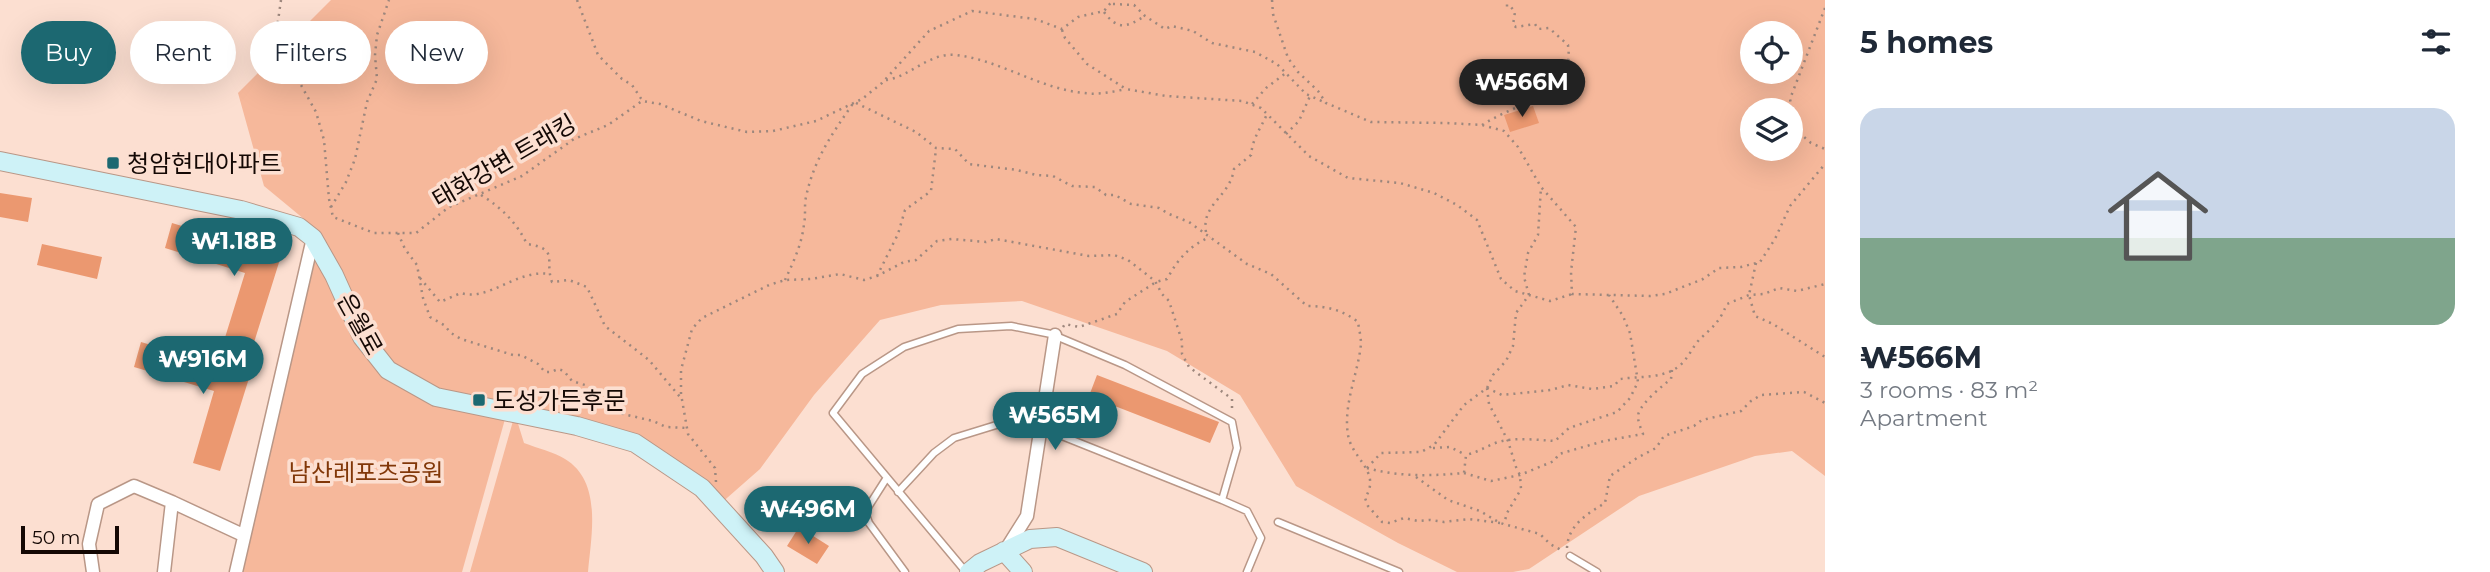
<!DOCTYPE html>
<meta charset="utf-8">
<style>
body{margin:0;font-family:Montserrat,"Noto Sans KR",sans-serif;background:#f6f6f7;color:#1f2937;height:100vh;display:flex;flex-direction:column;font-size:26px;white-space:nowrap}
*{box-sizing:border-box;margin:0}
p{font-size:23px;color:#747a83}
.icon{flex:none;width:38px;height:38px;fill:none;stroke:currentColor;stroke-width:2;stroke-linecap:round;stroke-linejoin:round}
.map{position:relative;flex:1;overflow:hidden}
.sheet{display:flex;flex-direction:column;background:#fff;width:665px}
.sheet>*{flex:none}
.banner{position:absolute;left:21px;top:21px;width:665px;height:63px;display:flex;gap:14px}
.controls{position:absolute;left:1740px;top:21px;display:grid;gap:14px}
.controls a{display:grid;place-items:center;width:63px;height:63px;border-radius:50%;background:#fff;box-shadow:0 7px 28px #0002;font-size:35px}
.scale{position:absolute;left:21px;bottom:18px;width:98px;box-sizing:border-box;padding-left:7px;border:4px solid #140804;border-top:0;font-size:19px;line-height:24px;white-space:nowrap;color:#140804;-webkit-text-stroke:5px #fcdfd1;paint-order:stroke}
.price{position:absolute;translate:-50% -60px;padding:0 16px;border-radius:24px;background:#1c6871;color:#fff;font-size:23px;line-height:46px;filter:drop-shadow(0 2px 4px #0008)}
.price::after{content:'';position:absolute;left:50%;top:42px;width:21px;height:16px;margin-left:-10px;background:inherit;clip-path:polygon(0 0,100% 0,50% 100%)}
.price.current{background:#222;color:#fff}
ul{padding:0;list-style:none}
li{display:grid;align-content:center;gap:14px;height:371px;padding:0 35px}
li span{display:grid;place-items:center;height:217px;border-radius:21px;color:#555}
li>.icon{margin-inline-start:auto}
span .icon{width:126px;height:126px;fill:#fffc;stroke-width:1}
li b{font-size:30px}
h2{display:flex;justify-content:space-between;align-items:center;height:84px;padding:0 35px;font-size:30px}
.chip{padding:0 24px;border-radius:32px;background:#fff;box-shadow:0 7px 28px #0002;font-size:24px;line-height:63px}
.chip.current{background:#1c6871;color:#fff}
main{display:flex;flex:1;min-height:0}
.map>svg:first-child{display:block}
.green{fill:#f6b89b;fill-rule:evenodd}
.building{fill:#eb9870}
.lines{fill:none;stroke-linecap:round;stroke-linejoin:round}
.lane-casing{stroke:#b99787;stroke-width:9}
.street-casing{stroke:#b99787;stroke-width:15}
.secondary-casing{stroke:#b99787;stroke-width:20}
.path{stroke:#9d877d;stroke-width:2.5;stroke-dasharray:2 5;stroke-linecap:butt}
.lane{stroke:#fff;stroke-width:6}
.street{stroke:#fff;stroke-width:12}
.secondary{stroke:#cef2f7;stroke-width:18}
.poi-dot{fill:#1c6871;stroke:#fcdfd1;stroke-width:2.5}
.labels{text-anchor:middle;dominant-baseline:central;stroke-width:7;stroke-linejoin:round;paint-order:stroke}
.street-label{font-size:24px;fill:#140804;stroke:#fcdfd1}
.poi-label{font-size:24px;fill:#140804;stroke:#fcdfd1;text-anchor:start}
.park-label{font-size:24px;fill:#813708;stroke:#fcdfd1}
</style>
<main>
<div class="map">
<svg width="1825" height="572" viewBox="0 0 1825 572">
<rect width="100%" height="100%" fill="#fcdfd1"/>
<path class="green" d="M331,0H1825V476L1792,451L1755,456L1639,496L1529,569L1513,572H1457L1398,543L1296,486L1240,395L1167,351L1022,301L941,305L880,320L814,395L760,469L719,505L637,435L441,393L397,374L436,397L507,412L462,572H241L316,244L362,337L385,365L316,229L264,186L238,93ZM1752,33H1790V72H1752ZM1752,110H1790V149H1752Z
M515,414L524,443C537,448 554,452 565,459C603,482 591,536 588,572H470Z"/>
<path class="building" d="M1533,106L1539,123L1510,132L1504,115Z
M0,193L32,198L28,222L0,217Z
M172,223L281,256L251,352L223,344L245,273L165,248Z
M42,244L102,257L97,279L37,265Z
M141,342L250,375L220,471L193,463L214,391L134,367Z
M1097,375L1219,422L1210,443L1089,396Z
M799,527L829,546L817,564L787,546Z"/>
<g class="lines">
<g class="lane-casing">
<path id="lane" d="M886,479L865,512L869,523L905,572
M898,492L934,453L954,438L1006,422L1042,428L1222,500
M1278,522L1399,572
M1570,556L1597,572
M966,572L833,413L862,374L904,347L958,329L1011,326L1051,334L1125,365L1232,422L1237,448L1222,500L1247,511L1261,538L1247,572"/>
</g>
<g class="street-casing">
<path id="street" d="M1005,551L1027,516L1055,335
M93,572L89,544L98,504L134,486L172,502L243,535
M164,572L172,502
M236,572L313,238"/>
</g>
<g class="secondary-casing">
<path id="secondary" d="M0,161L241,210L299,227L313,238L334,275L362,337L388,370L436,397L577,426L635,443L702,488L764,556L775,572
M1004,551L1023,572
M969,572L980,563L1030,539L1057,537L1143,572"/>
</g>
<path class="path" d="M281,0L277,28L282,51L316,112L324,140L329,199L333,217L374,233H416L449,207L522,176L574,139L608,125L642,101L660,104L701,121L747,132L773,131L816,121L862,99L882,83L929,31L972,11L1035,19L1062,29L1078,17L1104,11L1113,0
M577,0L598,55L622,79L632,85L642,100
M1272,0L1273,14L1288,58L1298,72L1318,91L1326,103L1371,122L1447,123L1482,125L1504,131L1518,147L1541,187L1576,227L1571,272L1572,294L1650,296L1665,294L1703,279L1719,268L1741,267L1760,262L1775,239L1790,206L1825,164
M1113,4L1134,5L1145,16L1165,29L1172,26L1193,31L1212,43L1255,52L1277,64L1306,94L1326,103
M1825,8L1790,99L1796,130L1811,143L1825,149
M1104,12C1118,31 1127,27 1145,16
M1062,30L1065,38L1087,64L1126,89L1166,96L1242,101L1261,108L1309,156L1348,178L1400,183L1434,193L1457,205L1477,220L1501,279L1515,291L1529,295L1524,277L1528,253L1538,235L1541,187
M886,80C910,77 929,52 956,55C1000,60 1040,89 1084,93C1098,95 1112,92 1126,89
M1252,104L1266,88L1286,73
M1482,125C1509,108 1540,100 1567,84L1569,77L1566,71L1569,57L1568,45L1549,28L1538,29L1535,24L1516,27L1513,25L1515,12L1511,7H1507V0
M1286,134L1299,121L1310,96
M481,195C502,208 516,222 527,244C560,249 544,260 552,282L569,280L587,287L605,326L649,360L680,397
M331,207L346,182L355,159L367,102L377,79L375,55L377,35L389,0
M1206,232C1201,204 1230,197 1234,169L1251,155C1253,137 1260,130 1267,114
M398,233L405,249L417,265L423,298L430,317L444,325L451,333L461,339L513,355H521L538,364L545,372H551L558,369L564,371L572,381L585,385L619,413L653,421L666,427L687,428
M1756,263L1749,295L1755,316L1773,324L1825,357
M877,276L898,234L905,210L931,191L936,149
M420,278L440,302L461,293C488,302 517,269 549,274
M785,280C793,263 802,244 804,224C806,215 804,206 806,197C814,159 832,134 854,102L916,132L936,148L955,149L969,164L1017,170L1036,175L1053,176L1072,186L1095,187L1106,195H1115L1131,204L1159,208L1169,214L1189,222L1247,264L1271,274L1307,306C1326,306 1343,310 1358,322C1359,329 1361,337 1361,344C1358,374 1343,404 1348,435C1352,459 1382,472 1365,498L1368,506L1382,522L1390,523L1404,518L1418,521L1430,520L1444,522L1469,519L1500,523
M1063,327L1065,324L1079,327L1117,314L1125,302L1156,282L1167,279C1178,259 1189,246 1210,237
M1487,388L1502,395L1551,390L1568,385L1592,389L1614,386L1620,379C1639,376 1661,379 1678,367C1688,360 1693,345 1701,338C1715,325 1719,322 1727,304L1749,295L1764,294L1779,288L1797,291L1825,284
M1487,388L1489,404L1508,441L1516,467L1520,475L1521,489L1507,513L1504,524
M1433,448L1450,447L1466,455
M1367,468C1399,477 1431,476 1464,473L1466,455C1478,452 1487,446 1498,442C1516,437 1537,440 1555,441L1569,428L1617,412L1630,398L1638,382L1630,333L1623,316L1609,295
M1367,468L1381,453L1421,452L1434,445L1464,405L1487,388L1493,375L1506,361L1513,346L1516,313L1529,295L1550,301L1572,294
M1464,473L1491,481L1520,475L1554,461L1559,454L1604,441L1643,434C1641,428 1636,419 1639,412C1643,402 1663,385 1671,379L1672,370
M1416,477L1448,500L1480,511L1500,523L1540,534L1550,544L1563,551
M716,482L715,468L688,434L681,394V370L692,329L702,318L769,285L785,280L811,279L840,274L864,280L877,276L904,262L916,260L937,241L952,239L986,242L996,239L1089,256L1114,255L1128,260L1155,281L1162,294L1169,301L1182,341V354L1189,367L1232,399V412
M1567,548C1568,525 1587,514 1605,503L1610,476L1637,458L1656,448L1664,436L1694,426L1702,420L1741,411L1751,401L1761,395L1804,392L1825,403"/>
<use href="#lane" class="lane"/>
<use href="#street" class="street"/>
<use href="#secondary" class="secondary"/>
</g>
<g class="poi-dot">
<rect x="106" y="156" width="14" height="14" rx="3.5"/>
<rect x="472" y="393" width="14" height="14" rx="3.5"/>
</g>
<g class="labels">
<g class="street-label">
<text transform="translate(504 161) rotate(-30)">태화강변 트래킹</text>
<text transform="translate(360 324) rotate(61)">은월로</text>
</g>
<g class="poi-label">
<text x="127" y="163">청암현대아파트</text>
<text x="493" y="400">도성가든후문</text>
</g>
<g class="park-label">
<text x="366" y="472">남산레포츠공원</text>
</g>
</g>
</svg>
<div class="controls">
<a><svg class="icon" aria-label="locate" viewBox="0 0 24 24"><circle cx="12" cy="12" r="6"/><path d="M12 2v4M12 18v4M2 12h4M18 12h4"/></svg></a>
<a><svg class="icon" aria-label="layers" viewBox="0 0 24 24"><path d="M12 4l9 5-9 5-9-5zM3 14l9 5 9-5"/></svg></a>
</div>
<div class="scale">50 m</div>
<b class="price current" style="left:1522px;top:119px">₩566M</b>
<b class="price" style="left:234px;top:278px">₩1.18B</b>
<b class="price" style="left:203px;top:396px">₩916M</b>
<b class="price" style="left:1055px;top:452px">₩565M</b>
<b class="price" style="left:808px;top:546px">₩496M</b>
<div class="banner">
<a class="chip current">Buy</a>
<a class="chip">Rent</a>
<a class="chip">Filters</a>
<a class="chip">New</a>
</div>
</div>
<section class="sheet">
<h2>5 homes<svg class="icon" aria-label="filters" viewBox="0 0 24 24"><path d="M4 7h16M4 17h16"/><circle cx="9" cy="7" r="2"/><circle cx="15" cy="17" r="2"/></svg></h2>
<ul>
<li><span style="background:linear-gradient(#c9d6e8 60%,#7fa58c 0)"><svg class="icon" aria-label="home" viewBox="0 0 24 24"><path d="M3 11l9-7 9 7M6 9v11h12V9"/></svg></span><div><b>₩566M</b><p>3 rooms · 83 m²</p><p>Apartment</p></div></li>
</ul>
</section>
</main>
